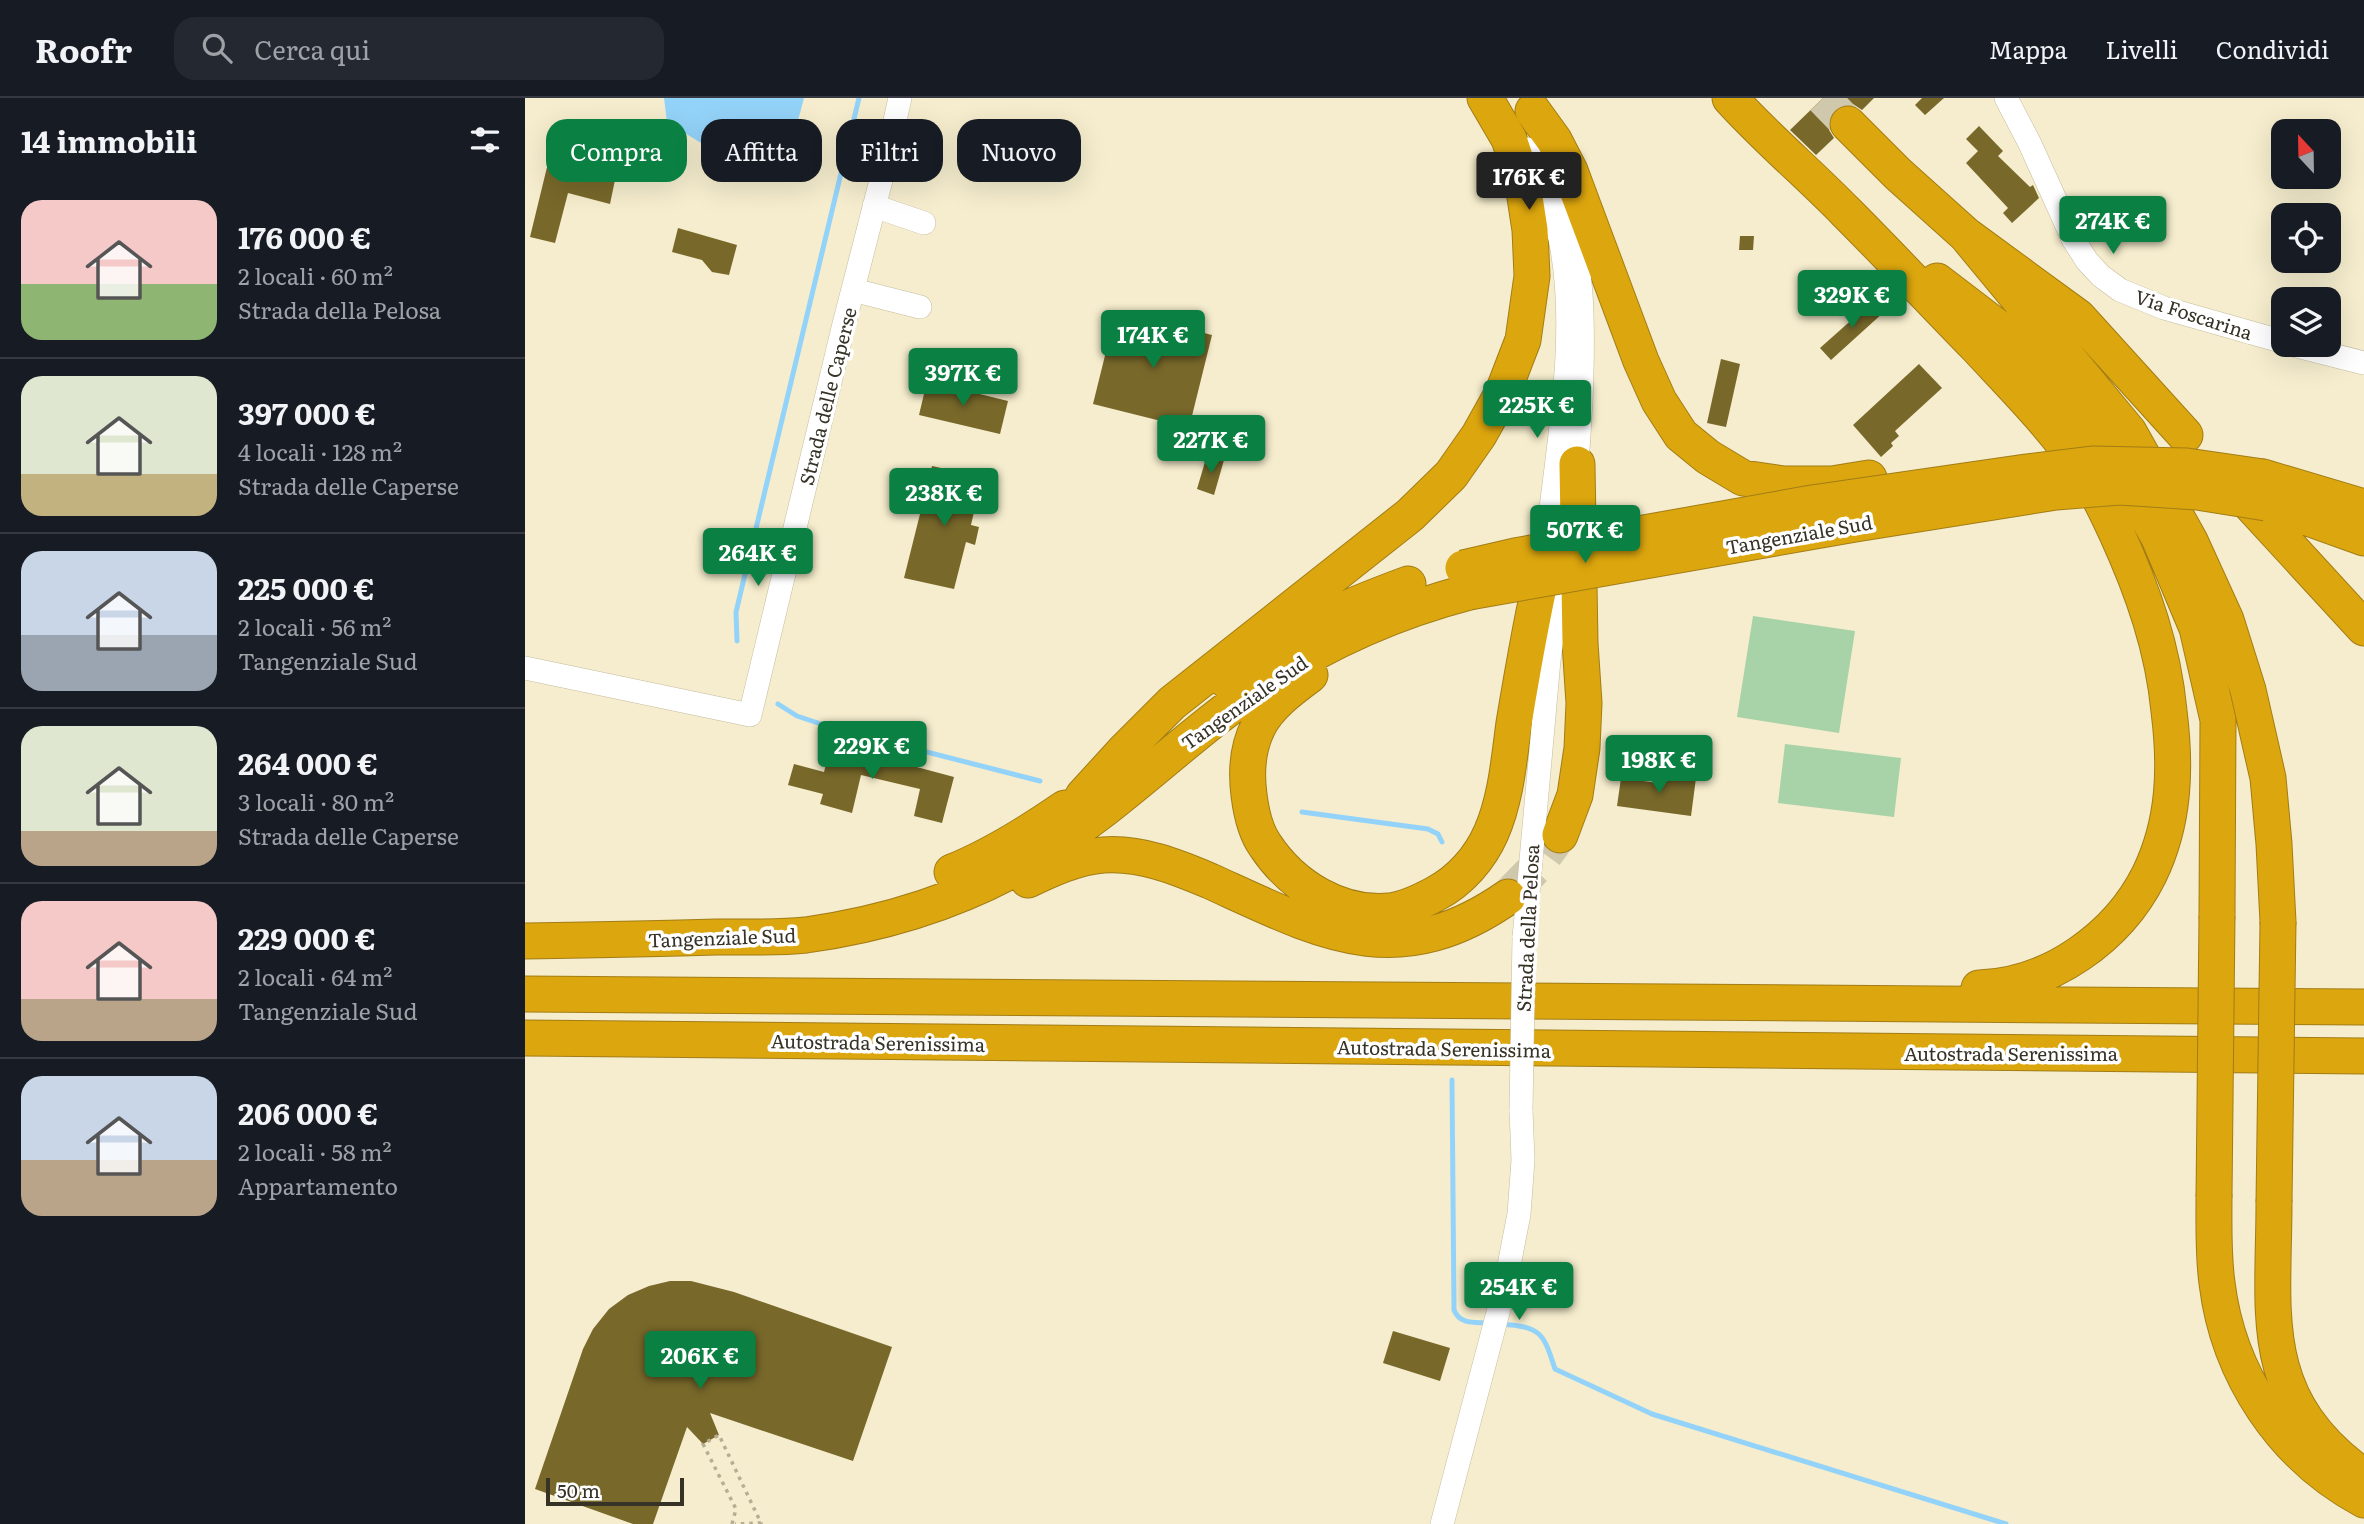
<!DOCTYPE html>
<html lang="it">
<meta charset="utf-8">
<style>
body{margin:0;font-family:Literata,serif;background:#242831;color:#f1f3f6;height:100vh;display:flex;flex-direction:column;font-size:26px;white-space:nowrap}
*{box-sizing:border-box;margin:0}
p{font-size:23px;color:#9ea1a6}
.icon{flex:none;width:38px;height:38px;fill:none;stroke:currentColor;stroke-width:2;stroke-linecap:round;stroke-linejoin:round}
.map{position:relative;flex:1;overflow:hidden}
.drawer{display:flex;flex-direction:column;background:#171b24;width:525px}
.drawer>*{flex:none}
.top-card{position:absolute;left:21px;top:21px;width:665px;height:63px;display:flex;gap:14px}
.needle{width:46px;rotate:338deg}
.buttons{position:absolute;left:1746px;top:21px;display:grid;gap:14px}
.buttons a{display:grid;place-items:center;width:70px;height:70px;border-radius:14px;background:#171b24;box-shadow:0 7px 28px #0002;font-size:35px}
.scale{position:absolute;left:21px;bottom:18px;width:138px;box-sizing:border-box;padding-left:7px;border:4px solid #363226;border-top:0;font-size:19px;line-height:24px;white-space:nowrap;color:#363226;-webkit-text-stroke:5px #fff;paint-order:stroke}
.price{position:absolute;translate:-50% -60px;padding:0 16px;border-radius:7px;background:#0b8043;color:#fff;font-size:23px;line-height:46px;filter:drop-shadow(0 2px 4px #0008)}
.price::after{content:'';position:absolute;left:50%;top:42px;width:21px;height:16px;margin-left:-10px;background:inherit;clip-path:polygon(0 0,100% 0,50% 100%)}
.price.selected{background:#222;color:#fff}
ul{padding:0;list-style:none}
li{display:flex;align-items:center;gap:21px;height:175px;padding:0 21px}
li+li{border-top:2px solid #363941}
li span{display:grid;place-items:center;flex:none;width:196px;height:140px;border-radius:21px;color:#555}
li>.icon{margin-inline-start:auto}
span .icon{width:84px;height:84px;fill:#fffc;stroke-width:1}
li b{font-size:30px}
h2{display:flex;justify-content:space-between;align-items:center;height:84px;padding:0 21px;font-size:30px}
.tag{padding:0 24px;border-radius:21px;background:#171b24;box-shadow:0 7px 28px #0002;font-size:24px;line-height:63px}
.tag.selected{background:#0b8043;color:#fff}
header{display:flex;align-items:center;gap:42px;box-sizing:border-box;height:98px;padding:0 35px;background:#171b24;border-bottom:2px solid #363941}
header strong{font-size:33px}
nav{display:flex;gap:38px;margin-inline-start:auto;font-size:24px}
.search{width:490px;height:63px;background:#242831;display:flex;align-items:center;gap:18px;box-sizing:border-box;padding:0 24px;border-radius:21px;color:#9ea1a6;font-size:26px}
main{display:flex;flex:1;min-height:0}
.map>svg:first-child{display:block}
.green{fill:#a8d2a7}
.water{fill:#94d3f9}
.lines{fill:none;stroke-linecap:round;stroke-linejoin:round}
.stream{stroke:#94d3f9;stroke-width:5}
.building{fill:#78682a}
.highway-tunnel{stroke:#cfc8ac;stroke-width:35;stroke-dasharray:35 18;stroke-linecap:butt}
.minor-casing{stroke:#c4bc9d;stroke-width:24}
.highway-casing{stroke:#a27d16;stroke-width:37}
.path{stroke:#b5ae95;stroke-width:3.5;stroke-dasharray:3.5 5;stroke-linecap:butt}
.minor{stroke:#fff;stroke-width:23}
.highway{stroke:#dca60e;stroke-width:35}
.minor-bridge-casing{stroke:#c4bc9d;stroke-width:24;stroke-linecap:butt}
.highway-bridge-casing{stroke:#a27d16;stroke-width:37;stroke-linecap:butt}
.minor-bridge{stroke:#fff;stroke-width:23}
.highway-bridge{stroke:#dca60e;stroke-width:35}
.labels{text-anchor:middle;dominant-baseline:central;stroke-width:7;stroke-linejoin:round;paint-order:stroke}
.street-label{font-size:19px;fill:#363226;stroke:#fff}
</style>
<header>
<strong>Roofr</strong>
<div class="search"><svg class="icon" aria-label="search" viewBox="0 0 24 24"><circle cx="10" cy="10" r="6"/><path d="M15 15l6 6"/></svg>Cerca qui</div>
<nav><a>Mappa</a><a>Livelli</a><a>Condividi</a></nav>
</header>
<main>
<section class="drawer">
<h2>14 immobili<svg class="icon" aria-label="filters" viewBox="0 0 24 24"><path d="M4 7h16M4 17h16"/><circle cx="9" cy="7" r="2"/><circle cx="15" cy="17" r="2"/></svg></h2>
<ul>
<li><span style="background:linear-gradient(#f6c9c9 60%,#8fb573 0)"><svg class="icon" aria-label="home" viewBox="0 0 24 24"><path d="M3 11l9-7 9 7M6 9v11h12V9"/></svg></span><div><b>176 000 €</b><p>2 locali · 60 m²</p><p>Strada della Pelosa</p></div></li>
<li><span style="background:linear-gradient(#dfe7d0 70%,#c2b280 0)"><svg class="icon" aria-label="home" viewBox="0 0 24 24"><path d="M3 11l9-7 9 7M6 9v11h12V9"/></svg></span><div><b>397 000 €</b><p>4 locali · 128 m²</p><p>Strada delle Caperse</p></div></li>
<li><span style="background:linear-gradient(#c9d6e8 60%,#9aa5b1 0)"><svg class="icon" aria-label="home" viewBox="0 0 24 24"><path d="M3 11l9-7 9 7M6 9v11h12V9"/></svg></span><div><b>225 000 €</b><p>2 locali · 56 m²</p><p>Tangenziale Sud</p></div></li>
<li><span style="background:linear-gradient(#dfe7d0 75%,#b9a48a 0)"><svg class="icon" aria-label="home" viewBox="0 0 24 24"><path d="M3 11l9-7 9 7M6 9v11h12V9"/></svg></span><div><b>264 000 €</b><p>3 locali · 80 m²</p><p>Strada delle Caperse</p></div></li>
<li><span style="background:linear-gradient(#f6c9c9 70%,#b9a48a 0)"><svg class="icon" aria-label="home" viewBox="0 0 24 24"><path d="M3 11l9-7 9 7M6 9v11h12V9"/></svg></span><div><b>229 000 €</b><p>2 locali · 64 m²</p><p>Tangenziale Sud</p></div></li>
<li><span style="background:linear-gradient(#c9d6e8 60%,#b9a48a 0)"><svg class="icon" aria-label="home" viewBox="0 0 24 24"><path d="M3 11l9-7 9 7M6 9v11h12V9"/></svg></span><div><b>206 000 €</b><p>2 locali · 58 m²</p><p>Appartamento</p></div></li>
</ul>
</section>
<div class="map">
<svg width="1839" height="1426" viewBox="0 0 1839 1426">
<rect width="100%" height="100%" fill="#f5edcd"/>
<path class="green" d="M1228,518L1330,533L1314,635L1212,619Z
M1260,646L1376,660L1369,719L1253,705Z"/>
<path class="water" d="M139,0H279L262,64L202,61L142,24Z"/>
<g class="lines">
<path class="stream" d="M212,543L211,514L334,0
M253,606L272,618L308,630L515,683
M777,714L903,731L913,736L917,744
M927,982L929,1212C935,1227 950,1224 963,1225
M976,1226C1016,1229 1018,1234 1030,1271L1127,1316L1481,1426"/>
</g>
<path class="building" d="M1298,0H1349L1337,12L1328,6L1317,7L1309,11L1303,21L1304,32L1309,40L1291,57L1265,32Z
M1397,0H1419L1400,17L1390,7Z
M1454,28L1478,53L1473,58L1505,89L1508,87L1514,100L1487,125L1478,115L1483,110L1441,65L1453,53L1441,41Z
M23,65L90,82L85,106L43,95L30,145L5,139Z
M153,130L212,147L204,177L187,174L177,162L147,154Z
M1215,138H1229L1228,152H1214Z
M1349,202L1359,214L1306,262L1295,250Z
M591,213L687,237L664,330L568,306Z
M1196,261L1215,266L1201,329L1182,325Z
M1394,266L1417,290L1370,333L1374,338L1366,345L1368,348L1356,359L1328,327Z
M402,283L483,303L475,336L394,317Z
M682,357L699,362L689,397L672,391Z
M407,368L457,379L446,427L454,429L450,447L441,444L429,491L379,480Z
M306,646L429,679L417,725L389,718L395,691L336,677L327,715L295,706L298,696L263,687L269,666L299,674Z
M1141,677L1171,680L1166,718L1092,708L1096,680L1140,686Z
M145,1183H166L209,1194L367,1249L328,1363L185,1315L194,1337L178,1346L162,1329L128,1426H108L10,1391L58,1251L68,1231L84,1211L103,1197L124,1188Z
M868,1233L925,1250L915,1283L858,1265Z"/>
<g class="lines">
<path class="highway-tunnel" d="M1298,0L1323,26
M985,796L1013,767L1035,737"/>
<g class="minor-casing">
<path id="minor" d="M1481,0L1505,46L1548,141L1562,163L1576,178L1595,192L1639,210L1759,244
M1003,51C1016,79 1028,111 1035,141C1056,241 1029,363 1020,465
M1035,91C1060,159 1059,232 1056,304C1054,329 1054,354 1050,379
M349,108L399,125
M328,192L395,209
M1768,247L1839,265
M0,570L225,617L319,226L361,63L375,0
M999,840L1024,562L1038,465
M917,1426L980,1188L994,1116L998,1062L996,1012"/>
</g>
<g class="highway-casing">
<path id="highway" d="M1205,0C1241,40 1283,75 1321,114C1365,158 1407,203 1450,247C1489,289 1531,331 1563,379C1574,397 1583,417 1592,436C1618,493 1638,550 1644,613C1651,669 1650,724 1624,777C1593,839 1525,888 1454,890
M1008,13L1029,42L1045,73L1116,263L1134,303L1156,337L1183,359L1218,380L1259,386H1307L1344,380
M1323,26L1373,76L1441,137L1553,219L1660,337
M1441,137L1604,334L1665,443L1701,522L1723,592L1743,680L1749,746L1753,824
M1412,183L1497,248L1583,349L1634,440L1672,530L1693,622L1692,818
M1738,379L1839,409
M1741,405L1839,440
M1726,407L1839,530
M785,577C766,591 743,608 733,629C722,651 721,674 724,697C726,713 730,733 740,747C767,788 815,818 865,813C881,811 897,803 910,796C935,783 955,760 966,735C981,701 984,662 989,625C998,571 1007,517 1020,463
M702,583C718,572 734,559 751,548C792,521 837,503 883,486
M558,698L600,652L647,605L885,417L926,377L954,337L978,294L998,242L1007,178L1005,132L997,80L984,41L960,0
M1035,737L1050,697L1057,650L1059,605L1055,545L1052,366
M427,774C467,758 505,734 540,710
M503,782C526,771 552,759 578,757C615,754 652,769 685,783C795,833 871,877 983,799
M0,843C64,842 127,841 191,839C220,839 251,840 281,837C359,826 437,802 505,762C591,712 659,638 742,583C805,542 871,513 944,494
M0,896L1839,909
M0,940L1839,958
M1689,1099C1689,1128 1688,1156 1692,1185C1703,1276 1757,1358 1839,1402
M1749,1104C1749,1214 1731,1296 1830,1372"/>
</g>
<path class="path" d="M207,1426L211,1411L178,1346L194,1337L236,1425L210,1426"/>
<use href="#minor" class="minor"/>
<use href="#highway" class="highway"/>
<g class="minor-bridge-casing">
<path id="minor-bridge" d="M996,1012L999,840"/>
</g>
<g class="highway-bridge-casing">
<path id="highway-bridge" d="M938,470L990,458L1287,405L1501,374L1567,366L1662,368L1738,379
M944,494L1330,426L1531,394L1595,389L1672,394L1741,405
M1689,1099L1692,818
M1749,1104L1753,824"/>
</g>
<use href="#minor-bridge" class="minor-bridge"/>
<use href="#highway-bridge" class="highway-bridge"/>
</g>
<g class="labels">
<g class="street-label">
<text transform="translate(1669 216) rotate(18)">Via Foscarina</text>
<text transform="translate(302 298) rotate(-76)">Strada delle Caperse</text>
<text transform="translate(1274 436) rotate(-10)">Tangenziale Sud</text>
<text transform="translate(719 604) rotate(-35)">Tangenziale Sud</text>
<text transform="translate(1002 830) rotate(-87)">Strada della Pelosa</text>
<text transform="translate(197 839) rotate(-2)">Tangenziale Sud</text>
<text transform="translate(353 944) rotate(1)">Autostrada Serenissima</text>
<text transform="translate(919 950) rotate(1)">Autostrada Serenissima</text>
<text x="1486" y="955">Autostrada Serenissima</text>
</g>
</g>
</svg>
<div class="buttons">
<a><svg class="needle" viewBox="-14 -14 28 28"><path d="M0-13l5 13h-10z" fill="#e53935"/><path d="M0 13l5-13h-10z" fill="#9ea1a6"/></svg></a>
<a><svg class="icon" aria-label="locate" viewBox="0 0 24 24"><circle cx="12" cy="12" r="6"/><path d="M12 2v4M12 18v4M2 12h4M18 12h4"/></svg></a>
<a><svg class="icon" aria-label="layers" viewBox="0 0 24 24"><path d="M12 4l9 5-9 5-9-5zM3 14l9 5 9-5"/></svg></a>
</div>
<div class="scale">50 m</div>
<b class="price selected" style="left:1004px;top:114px">176K €</b>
<b class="price" style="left:1588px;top:158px">274K €</b>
<b class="price" style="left:1327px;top:232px">329K €</b>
<b class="price" style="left:628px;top:272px">174K €</b>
<b class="price" style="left:438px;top:310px">397K €</b>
<b class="price" style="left:1012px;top:342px">225K €</b>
<b class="price" style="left:686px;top:377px">227K €</b>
<b class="price" style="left:419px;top:430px">238K €</b>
<b class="price" style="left:1060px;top:467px">507K €</b>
<b class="price" style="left:233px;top:490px">264K €</b>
<b class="price" style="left:347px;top:683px">229K €</b>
<b class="price" style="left:1134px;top:697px">198K €</b>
<b class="price" style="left:994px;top:1224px">254K €</b>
<b class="price" style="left:175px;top:1293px">206K €</b>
<div class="top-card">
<a class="tag selected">Compra</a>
<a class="tag">Affitta</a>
<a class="tag">Filtri</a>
<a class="tag">Nuovo</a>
</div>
</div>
</main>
